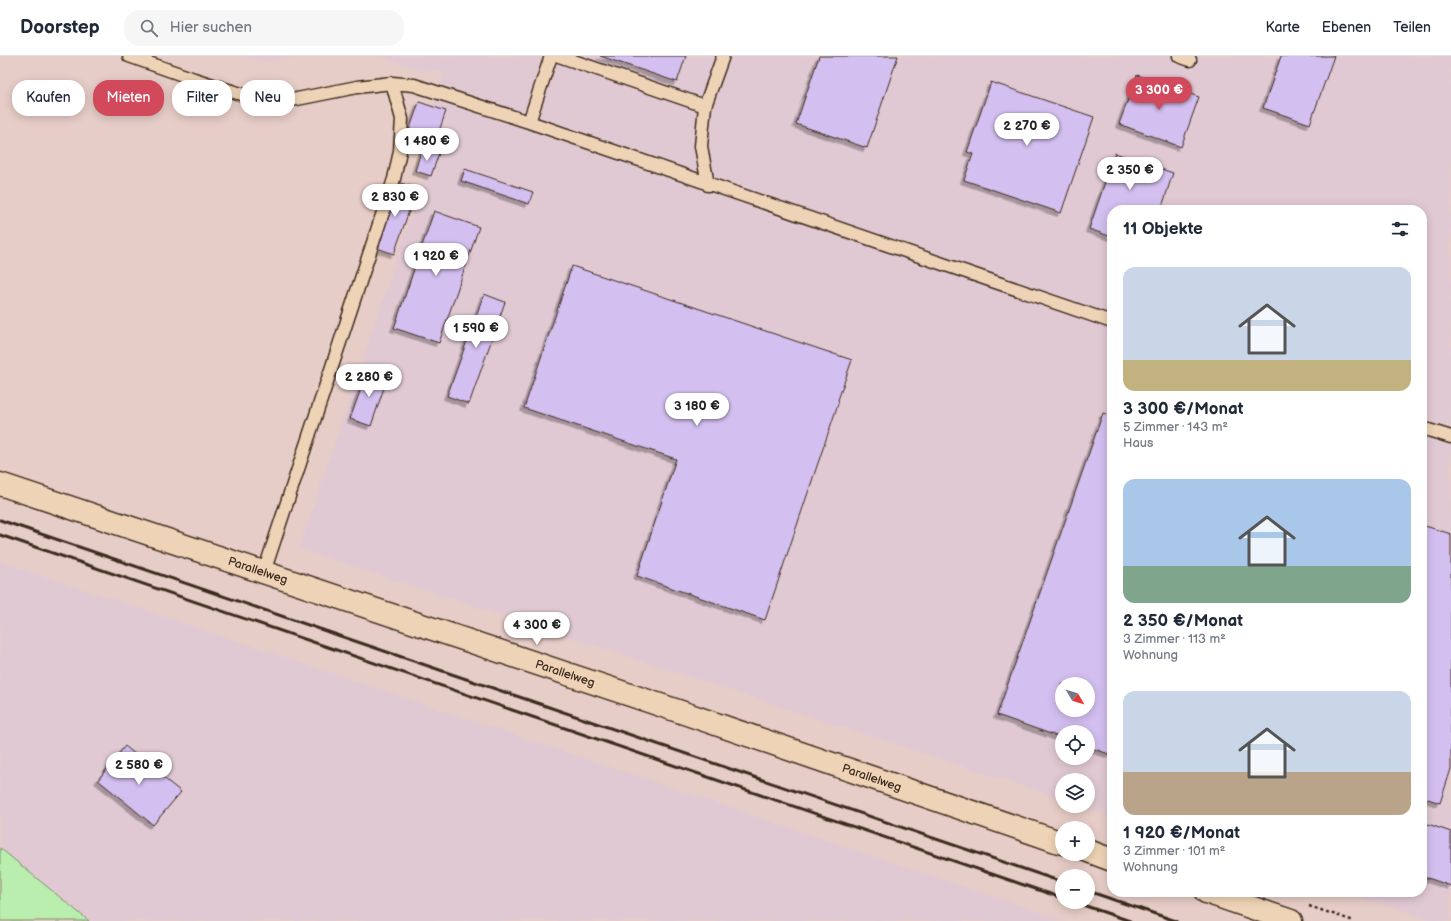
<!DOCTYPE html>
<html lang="de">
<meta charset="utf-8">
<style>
body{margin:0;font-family:"Balsamiq Sans",sans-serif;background:#f6f6f7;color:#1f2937;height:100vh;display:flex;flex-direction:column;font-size:15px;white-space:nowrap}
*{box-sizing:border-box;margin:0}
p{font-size:13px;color:#747a83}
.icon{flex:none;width:22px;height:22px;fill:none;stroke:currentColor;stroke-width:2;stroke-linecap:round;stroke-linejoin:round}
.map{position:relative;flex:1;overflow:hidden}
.details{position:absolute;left:1107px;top:149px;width:320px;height:692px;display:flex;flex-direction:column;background:#fff;border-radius:16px;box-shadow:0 2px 10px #0003}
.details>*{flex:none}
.guide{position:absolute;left:12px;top:24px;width:380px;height:36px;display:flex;gap:8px}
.needle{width:26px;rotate:128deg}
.buttons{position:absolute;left:1055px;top:621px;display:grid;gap:8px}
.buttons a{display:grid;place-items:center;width:40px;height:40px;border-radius:50%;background:#fff;box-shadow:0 2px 10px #0003;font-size:20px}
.price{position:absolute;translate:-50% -34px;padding:0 9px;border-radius:14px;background:#fff;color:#222;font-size:13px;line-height:26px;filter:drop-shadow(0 1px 2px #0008)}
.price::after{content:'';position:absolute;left:50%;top:24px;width:12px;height:9px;margin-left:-6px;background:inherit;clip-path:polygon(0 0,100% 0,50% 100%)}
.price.active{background:#d1495b;color:#fff}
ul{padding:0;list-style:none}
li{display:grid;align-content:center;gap:8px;height:212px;padding:0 16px}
li span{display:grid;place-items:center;height:124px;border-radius:12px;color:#555}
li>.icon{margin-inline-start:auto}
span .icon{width:72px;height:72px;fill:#fffc;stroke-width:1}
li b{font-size:17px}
h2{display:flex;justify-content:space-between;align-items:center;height:48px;padding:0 16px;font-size:17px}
.pill{padding:0 14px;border-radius:16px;background:#fff;box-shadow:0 2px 10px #0003;font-size:14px;line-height:36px}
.pill.active{background:#d1495b;color:#fff}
header{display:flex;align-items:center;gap:24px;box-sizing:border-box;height:56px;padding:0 20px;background:#fff;border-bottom:1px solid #e0e1e3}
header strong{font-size:19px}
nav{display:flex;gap:22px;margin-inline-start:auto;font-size:14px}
.search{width:280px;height:36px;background:#f6f6f7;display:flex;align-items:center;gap:10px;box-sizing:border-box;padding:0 14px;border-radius:16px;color:#747a83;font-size:15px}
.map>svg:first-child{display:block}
.built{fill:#e1c9d3;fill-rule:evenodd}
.green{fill:#b9eeaf;stroke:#7a8c66}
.building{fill:#d3bff0;stroke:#3b2a1e;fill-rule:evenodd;filter:url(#shadow)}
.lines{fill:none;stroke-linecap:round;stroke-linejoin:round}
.service-casing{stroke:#3b2a1e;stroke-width:15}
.minor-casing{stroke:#3b2a1e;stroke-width:25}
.path{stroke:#3b2a1e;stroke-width:2.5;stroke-dasharray:3 3;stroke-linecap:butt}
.service{stroke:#efd3b6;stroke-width:12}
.minor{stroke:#efd3b6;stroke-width:22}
.rail{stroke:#3b2a1e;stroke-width:3}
.labels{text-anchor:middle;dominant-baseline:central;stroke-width:3.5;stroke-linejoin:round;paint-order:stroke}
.street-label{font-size:12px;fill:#3b2a1e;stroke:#efd3b6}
</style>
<header>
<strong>Doorstep</strong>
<div class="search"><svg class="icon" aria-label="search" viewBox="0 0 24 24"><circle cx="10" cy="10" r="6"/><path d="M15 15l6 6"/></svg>Hier suchen</div>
<nav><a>Karte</a><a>Ebenen</a><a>Teilen</a></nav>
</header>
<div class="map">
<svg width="1451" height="865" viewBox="0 0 1451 865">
<defs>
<filter id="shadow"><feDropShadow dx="-3.5" dy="3.5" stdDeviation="0" flood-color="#0004"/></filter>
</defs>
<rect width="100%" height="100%" fill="#e7cdc7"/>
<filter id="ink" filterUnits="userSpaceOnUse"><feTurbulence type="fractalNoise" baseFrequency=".025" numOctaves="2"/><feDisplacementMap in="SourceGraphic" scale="8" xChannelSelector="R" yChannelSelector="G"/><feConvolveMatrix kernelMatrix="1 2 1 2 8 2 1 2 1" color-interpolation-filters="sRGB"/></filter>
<g filter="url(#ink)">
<path class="built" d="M244,0H300L267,6Z
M377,0H1451V865H1434L1345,836H1422V154H1112V760L1083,750H1088V724H1062V743L299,493L446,55L432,50L444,17L436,14L426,16ZM1062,628H1088V654H1062ZM1062,676H1088V702H1062Z
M0,505L1067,865H89L0,792Z"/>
<path class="green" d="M0,792L89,865H0Z"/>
<path class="building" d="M600,0H686L677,26Z
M819,0H898L867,92L796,68Z
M1281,0H1334L1310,68L1263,52Z
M1137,19L1199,41L1181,91L1119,68Z
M991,26L1094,61L1061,157L964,124L973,98L967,96Z
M419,46L446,55L435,87L408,78Z
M422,92L439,97L431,120L415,115Z
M1115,97L1173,117L1161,154H1112V181L1089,173Z
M465,113L533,136L529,148L461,125Z
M397,126L417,132L394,198L374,191Z
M434,155L479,171L439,287L394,272Z
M572,210L852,304L838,344L839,345L765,564L637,520L676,403L524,352Z
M484,238L505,246L469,348L447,340Z
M368,313L388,320L371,370L350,363Z
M1103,357L1112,360V699L1088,691V676H1062V682L997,659ZM1062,628H1088V654H1062Z
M1422,469L1451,478V713L1440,747L1422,741Z
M125,690L181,736L153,769L98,724Z
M1422,766L1451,776V830L1422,820Z"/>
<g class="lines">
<g class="service-casing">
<path id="service" d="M129,0L194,23L253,42L274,46L297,43L357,31L392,27L414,29L529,66L1112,266
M559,0L705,50
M1179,0L1190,4
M529,66L551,0
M708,129L701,90L705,50L723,0
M1422,372L1451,381
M264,516L394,123L400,95L402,63L392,27"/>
</g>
<g class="minor-casing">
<g id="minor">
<path id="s1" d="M0,428L681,656L1062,787"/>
<path d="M1088,795L1112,804"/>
<path d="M1206,836L1291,865"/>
</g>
</g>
<path class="path" d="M1309,850L1354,865"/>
<use href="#service" class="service"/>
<use href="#minor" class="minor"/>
<path class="rail" d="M0,464L1062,826
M0,479L1062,842
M1088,835L1176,865
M1074,846L1130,865"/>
</g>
</g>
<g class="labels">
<g class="street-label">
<text stroke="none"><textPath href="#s1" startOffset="272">Parallelweg</textPath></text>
<text stroke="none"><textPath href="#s1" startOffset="596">Parallelweg</textPath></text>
<text stroke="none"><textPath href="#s1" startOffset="920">Parallelweg</textPath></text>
</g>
</g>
</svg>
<div class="buttons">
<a><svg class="needle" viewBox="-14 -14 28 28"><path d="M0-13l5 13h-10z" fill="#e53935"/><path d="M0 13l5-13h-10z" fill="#747a83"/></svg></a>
<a><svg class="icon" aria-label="locate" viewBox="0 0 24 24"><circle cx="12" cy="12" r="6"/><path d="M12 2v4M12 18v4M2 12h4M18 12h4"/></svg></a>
<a><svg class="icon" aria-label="layers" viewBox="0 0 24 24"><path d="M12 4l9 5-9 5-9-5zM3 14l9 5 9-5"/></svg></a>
<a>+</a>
<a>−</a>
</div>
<b class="price active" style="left:1159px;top:55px">3 300 €</b>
<b class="price" style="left:1027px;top:91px">2 270 €</b>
<b class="price" style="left:427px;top:106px">1 480 €</b>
<b class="price" style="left:1130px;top:135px">2 350 €</b>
<b class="price" style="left:395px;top:162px">2 830 €</b>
<b class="price" style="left:436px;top:221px">1 920 €</b>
<b class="price" style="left:476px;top:293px">1 590 €</b>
<b class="price" style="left:369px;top:342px">2 280 €</b>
<b class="price" style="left:697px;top:371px">3 180 €</b>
<b class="price" style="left:537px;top:590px">4 300 €</b>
<b class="price" style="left:139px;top:730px">2 580 €</b>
<div class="guide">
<a class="pill">Kaufen</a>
<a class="pill active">Mieten</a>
<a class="pill">Filter</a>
<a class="pill">Neu</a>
</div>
<section class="details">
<h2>11 Objekte<svg class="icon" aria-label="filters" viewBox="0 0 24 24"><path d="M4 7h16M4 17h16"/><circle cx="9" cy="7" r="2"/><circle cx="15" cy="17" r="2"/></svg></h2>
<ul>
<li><span style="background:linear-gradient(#c9d6e8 75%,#c2b280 0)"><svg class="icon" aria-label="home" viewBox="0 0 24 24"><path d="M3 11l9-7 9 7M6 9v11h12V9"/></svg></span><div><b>3 300 €/Monat</b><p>5 Zimmer · 143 m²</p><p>Haus</p></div></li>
<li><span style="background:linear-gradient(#a9c7e8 70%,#7fa58c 0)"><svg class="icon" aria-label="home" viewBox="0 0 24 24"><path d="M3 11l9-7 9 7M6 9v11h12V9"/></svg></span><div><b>2 350 €/Monat</b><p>3 Zimmer · 113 m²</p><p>Wohnung</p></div></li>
<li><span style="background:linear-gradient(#c9d6e8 65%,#b9a48a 0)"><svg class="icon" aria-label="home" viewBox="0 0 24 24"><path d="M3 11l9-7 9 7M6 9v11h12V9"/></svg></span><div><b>1 920 €/Monat</b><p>3 Zimmer · 101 m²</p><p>Wohnung</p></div></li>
</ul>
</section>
</div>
